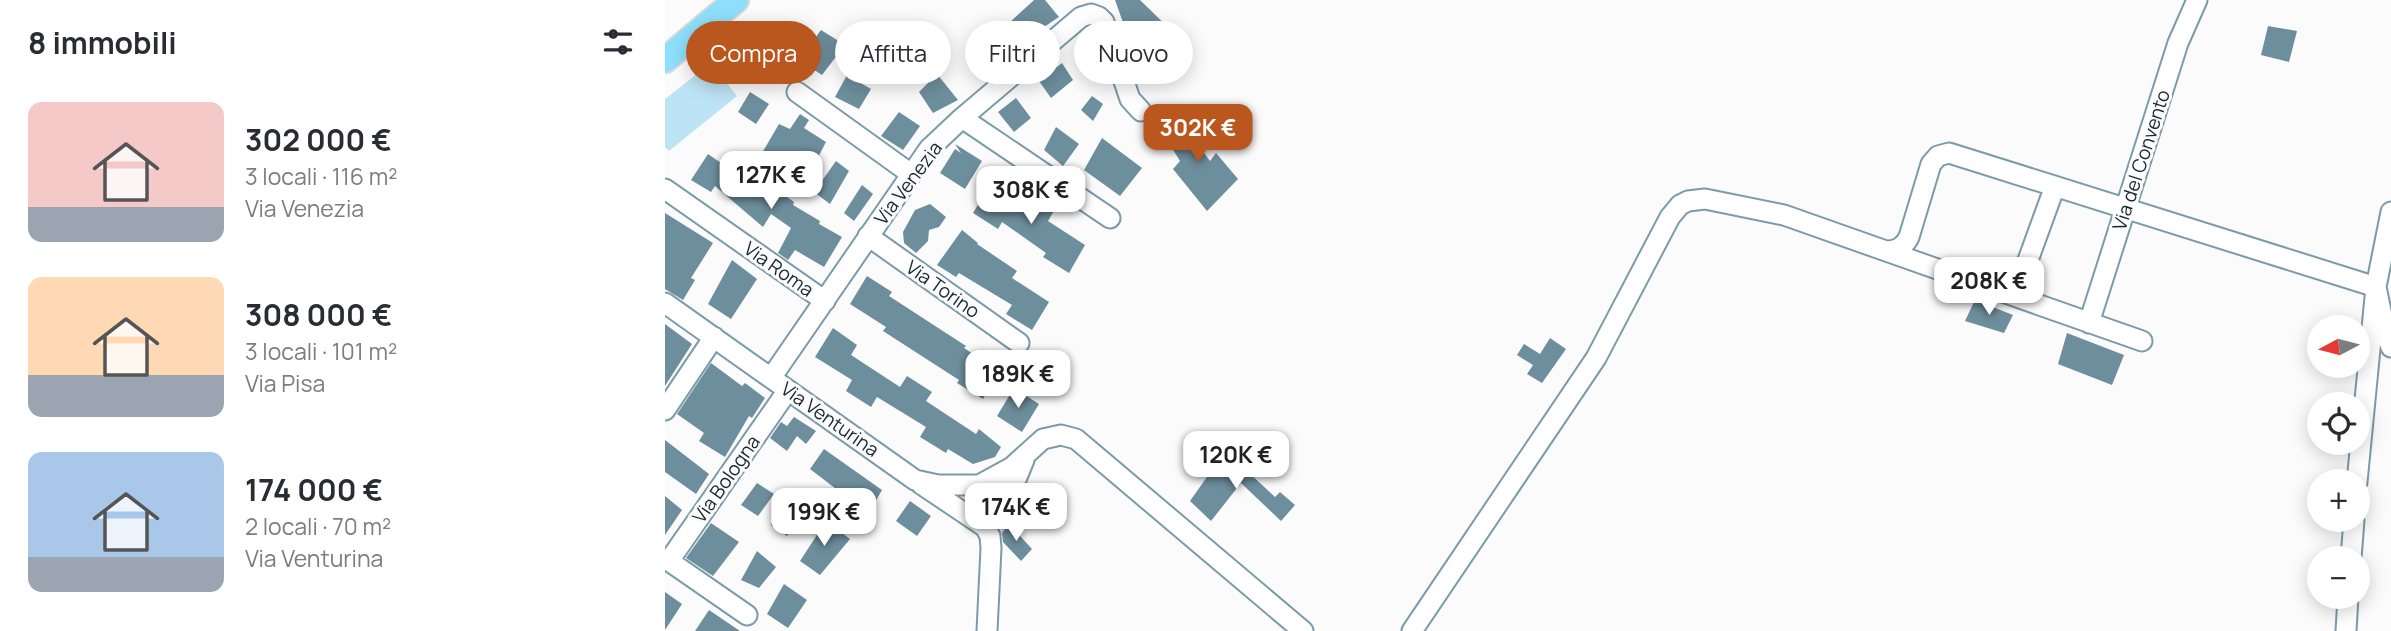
<!DOCTYPE html>
<html lang="it">
<meta charset="utf-8">
<style>
body{margin:0;font-family:Manrope,sans-serif;background:#f2f2f3;color:#2b2b33;height:100vh;display:flex;flex-direction:column;font-size:26px;white-space:nowrap}
*{box-sizing:border-box;margin:0}
p{font-size:23px;color:#7c7c81}
.icon{flex:none;width:38px;height:38px;fill:none;stroke:currentColor;stroke-width:2;stroke-linecap:round;stroke-linejoin:round}
.map{position:relative;flex:1;overflow:hidden}
.panel{display:flex;flex-direction:column;background:#fff;width:665px}
.panel>*{flex:none}
.banner{position:absolute;left:21px;top:21px;width:665px;height:63px;display:flex;gap:14px}
.needle{width:46px;rotate:263deg}
.controls{position:absolute;left:1642px;top:315px;display:grid;gap:14px}
.controls a{display:grid;place-items:center;width:63px;height:63px;border-radius:50%;background:#fff;box-shadow:0 4px 18px #0003;font-size:35px}
.price{position:absolute;translate:-50% -60px;padding:0 16px;border-radius:14px;background:#fff;color:#222;font-size:23px;line-height:46px;filter:drop-shadow(0 2px 4px #0008)}
.price::after{content:'';position:absolute;left:50%;top:42px;width:21px;height:16px;margin-left:-10px;background:inherit;clip-path:polygon(0 0,100% 0,50% 100%)}
.price.selected{background:#ba571f;color:#fff}
ul{padding:0;list-style:none}
li{display:flex;align-items:center;gap:21px;height:175px;padding:0 28px}
li span{display:grid;place-items:center;flex:none;width:196px;height:140px;border-radius:14px;color:#555}
li>.icon{margin-inline-start:auto}
span .icon{width:84px;height:84px;fill:#fffc;stroke-width:1}
li b{font-size:30px}
h2{display:flex;justify-content:space-between;align-items:center;height:84px;padding:0 28px;font-size:30px}
.tag{padding:0 24px;border-radius:32px;background:#fff;box-shadow:0 4px 18px #0003;font-size:24px;line-height:63px}
.tag.selected{background:#ba571f;color:#fff}
main{display:flex;flex:1;min-height:0}
.map>svg:first-child{display:block}
.green{fill:#bde4f5}
.building{fill:#6d8e9c}
.lines{fill:none;stroke-linecap:round;stroke-linejoin:round}
.minor-casing{stroke:#7a9ba9;stroke-width:23}
.major-casing{stroke:#d6d8d9;stroke-width:28}
.minor{stroke:#fff;stroke-width:19}
.major{stroke:#8edffb;stroke-width:24}
.labels{text-anchor:middle;dominant-baseline:central;stroke-width:6;stroke-linejoin:round;paint-order:stroke}
.street-label{font-size:19px;fill:#1a282d;stroke:#fbfbfb}
</style>
<main>
<section class="panel">
<h2>8 immobili<svg class="icon" aria-label="filters" viewBox="0 0 24 24"><path d="M4 7h16M4 17h16"/><circle cx="9" cy="7" r="2"/><circle cx="15" cy="17" r="2"/></svg></h2>
<ul>
<li><span style="background:linear-gradient(#f6c9c9 75%,#9aa5b1 0)"><svg class="icon" aria-label="home" viewBox="0 0 24 24"><path d="M3 11l9-7 9 7M6 9v11h12V9"/></svg></span><div><b>302 000 €</b><p>3 locali · 116 m²</p><p>Via Venezia</p></div></li>
<li><span style="background:linear-gradient(#ffd9b3 70%,#9aa5b1 0)"><svg class="icon" aria-label="home" viewBox="0 0 24 24"><path d="M3 11l9-7 9 7M6 9v11h12V9"/></svg></span><div><b>308 000 €</b><p>3 locali · 101 m²</p><p>Via Pisa</p></div></li>
<li><span style="background:linear-gradient(#a9c7e8 75%,#9aa5b1 0)"><svg class="icon" aria-label="home" viewBox="0 0 24 24"><path d="M3 11l9-7 9 7M6 9v11h12V9"/></svg></span><div><b>174 000 €</b><p>2 locali · 70 m²</p><p>Via Venturina</p></div></li>
</ul>
</section>
<div class="map">
<svg width="1726" height="631" viewBox="0 0 1726 631">
<rect width="100%" height="100%" fill="#fbfbfb"/>
<path class="green" d="M46,63L72,96L4,151L0,147V99Z"/>
<path class="building" d="M369,0H380L394,17L361,39L345,22Z
M450,0H475L511,35L494,55L472,62Z
M1603,26L1632,31L1624,62L1596,55Z
M156,30L180,45L157,75L134,60Z
M397,63L408,80L386,98L374,81Z
M272,74L293,100L268,113L254,92Z
M182,75L206,89L194,109L170,97Z
M85,92L104,104L91,124L73,112Z
M427,96L438,104L428,121L416,110Z
M351,98L366,118L349,132L333,112Z
M234,112L255,126L238,150L216,136Z
M516,113L532,129L525,134L545,161L551,153L573,179L542,211L508,169L515,161L496,130Z
M135,114L144,120L139,128L161,142L139,184L97,153L114,124L125,129Z
M391,127L414,144L398,166L379,150Z
M437,138L477,168L455,196L419,170Z
M290,144L317,161L300,189L275,173L290,149L296,153Z
M43,154L94,189L98,180L129,202L128,205L155,221L154,224L177,237L159,267L130,250L123,260L113,253L126,228L106,214L98,227L50,186L46,192L26,180Z
M171,161L184,171L165,204L149,192Z
M197,185L208,194L189,221L179,213Z
M325,185L363,210L373,195L390,209L383,221L420,245L404,273L378,257L381,253L337,222L333,229L308,213Z
M265,204L281,217L274,227L264,230L263,241L251,253L239,243L238,232L250,210Z
M0,213L48,243L26,278L30,280L18,300L0,289Z
M297,230L313,243L312,244L352,271L347,278L384,302L367,330L341,314L347,305L294,273L291,277L272,265Z
M67,260L92,279L66,319L43,304Z
M202,276L227,292L224,296L301,346L299,348L334,371L318,399L292,383L294,380L218,331L221,327L185,304Z
M1310,300L1348,315L1339,333L1300,321Z
M0,324L27,344L0,386Z
M168,328L192,345L186,355L235,387L242,376L267,392L261,401L311,434L314,429L336,447L330,457L308,464L283,449L281,453L255,437L261,427L212,397L206,407L181,391L187,380L150,357Z
M1402,333L1459,355L1447,385L1393,364Z
M885,338L901,349L877,383L862,374L868,365L852,355L859,344L875,354Z
M46,363L77,386L80,383L100,398L87,418L84,416L60,457L34,441L39,433L12,414Z
M349,388L374,404L357,432L332,416Z
M129,417L151,431L141,444L132,436L122,451L105,438L116,422L122,426Z
M0,440L44,474L31,494L0,472Z
M159,449L217,490L201,518L175,502L179,495L145,469Z
M566,456L610,497L615,492L630,505L616,521L576,483L546,521L525,501L544,474L547,477Z
M92,483L109,494L93,516L76,505Z
M0,496L17,510L0,535Z
M119,500L138,512L122,536L106,525Z
M245,501L266,516L252,536L231,521Z
M161,521L185,539L155,575L135,561Z
M46,523L74,542L48,576L21,558Z
M344,524L367,549L356,561L338,542L337,533Z
M92,551L111,567L94,588L76,580Z
M119,584L142,600L123,628L102,614Z
M0,592L17,604L0,630Z
M44,610L75,631H30Z"/>
<g class="lines">
<g class="minor-casing">
<path id="minor" d="M132,92L246,174
M297,118L445,218
M0,189L160,301
M1726,212L1711,287L1721,335L1726,347
M203,236L354,343
M1221,251L1477,341
M1350,296L1390,186
M0,303L250,480L273,485H314L347,467L378,439L396,435L411,439L638,631
M1424,323L1513,43L1532,0
M106,378L264,149L297,118L416,17L426,14L434,17L439,22L465,99L476,111
M0,410L49,337
M256,484L320,527L352,477L359,460
M320,527L325,536L326,548L322,631
M1686,558L1689,520
M82,615L4,561L123,390
M747,631L931,358L1005,217L1015,205L1023,201L1040,199L1119,215L1221,251C1232,251 1239,247 1244,237L1266,164L1273,156L1284,153L1711,287L1692,482
M1681,631L1683,597"/>
</g>
<g class="major-casing">
<path id="major" d="M0,60L71,0"/>
</g>
<use href="#minor" class="minor"/>
<use href="#major" class="major"/>
</g>
<g class="labels">
<g class="street-label">
<text transform="translate(1476 160) rotate(-72)">Via del Convento</text>
<text transform="translate(243 183) rotate(-53)">Via Venezia</text>
<text transform="translate(114 269) rotate(35)">Via Roma</text>
<text transform="translate(278 289) rotate(35)">Via Torino</text>
<text transform="translate(165 419) rotate(35)">Via Venturina</text>
<text transform="translate(61 479) rotate(-55)">Via Bologna</text>
</g>
</g>
</svg>
<div class="controls">
<a><svg class="needle" viewBox="-14 -14 28 28"><path d="M0-13l5 13h-10z" fill="#e53935"/><path d="M0 13l5-13h-10z" fill="#7c7c81"/></svg></a>
<a><svg class="icon" aria-label="locate" viewBox="0 0 24 24"><circle cx="12" cy="12" r="6"/><path d="M12 2v4M12 18v4M2 12h4M18 12h4"/></svg></a>
<a>+</a>
<a>−</a>
</div>
<b class="price selected" style="left:533px;top:164px">302K €</b>
<b class="price" style="left:106px;top:211px">127K €</b>
<b class="price" style="left:366px;top:226px">308K €</b>
<b class="price" style="left:1324px;top:317px">208K €</b>
<b class="price" style="left:353px;top:410px">189K €</b>
<b class="price" style="left:571px;top:491px">120K €</b>
<b class="price" style="left:351px;top:543px">174K €</b>
<b class="price" style="left:159px;top:548px">199K €</b>
<div class="banner">
<a class="tag selected">Compra</a>
<a class="tag">Affitta</a>
<a class="tag">Filtri</a>
<a class="tag">Nuovo</a>
</div>
</div>
</main>
